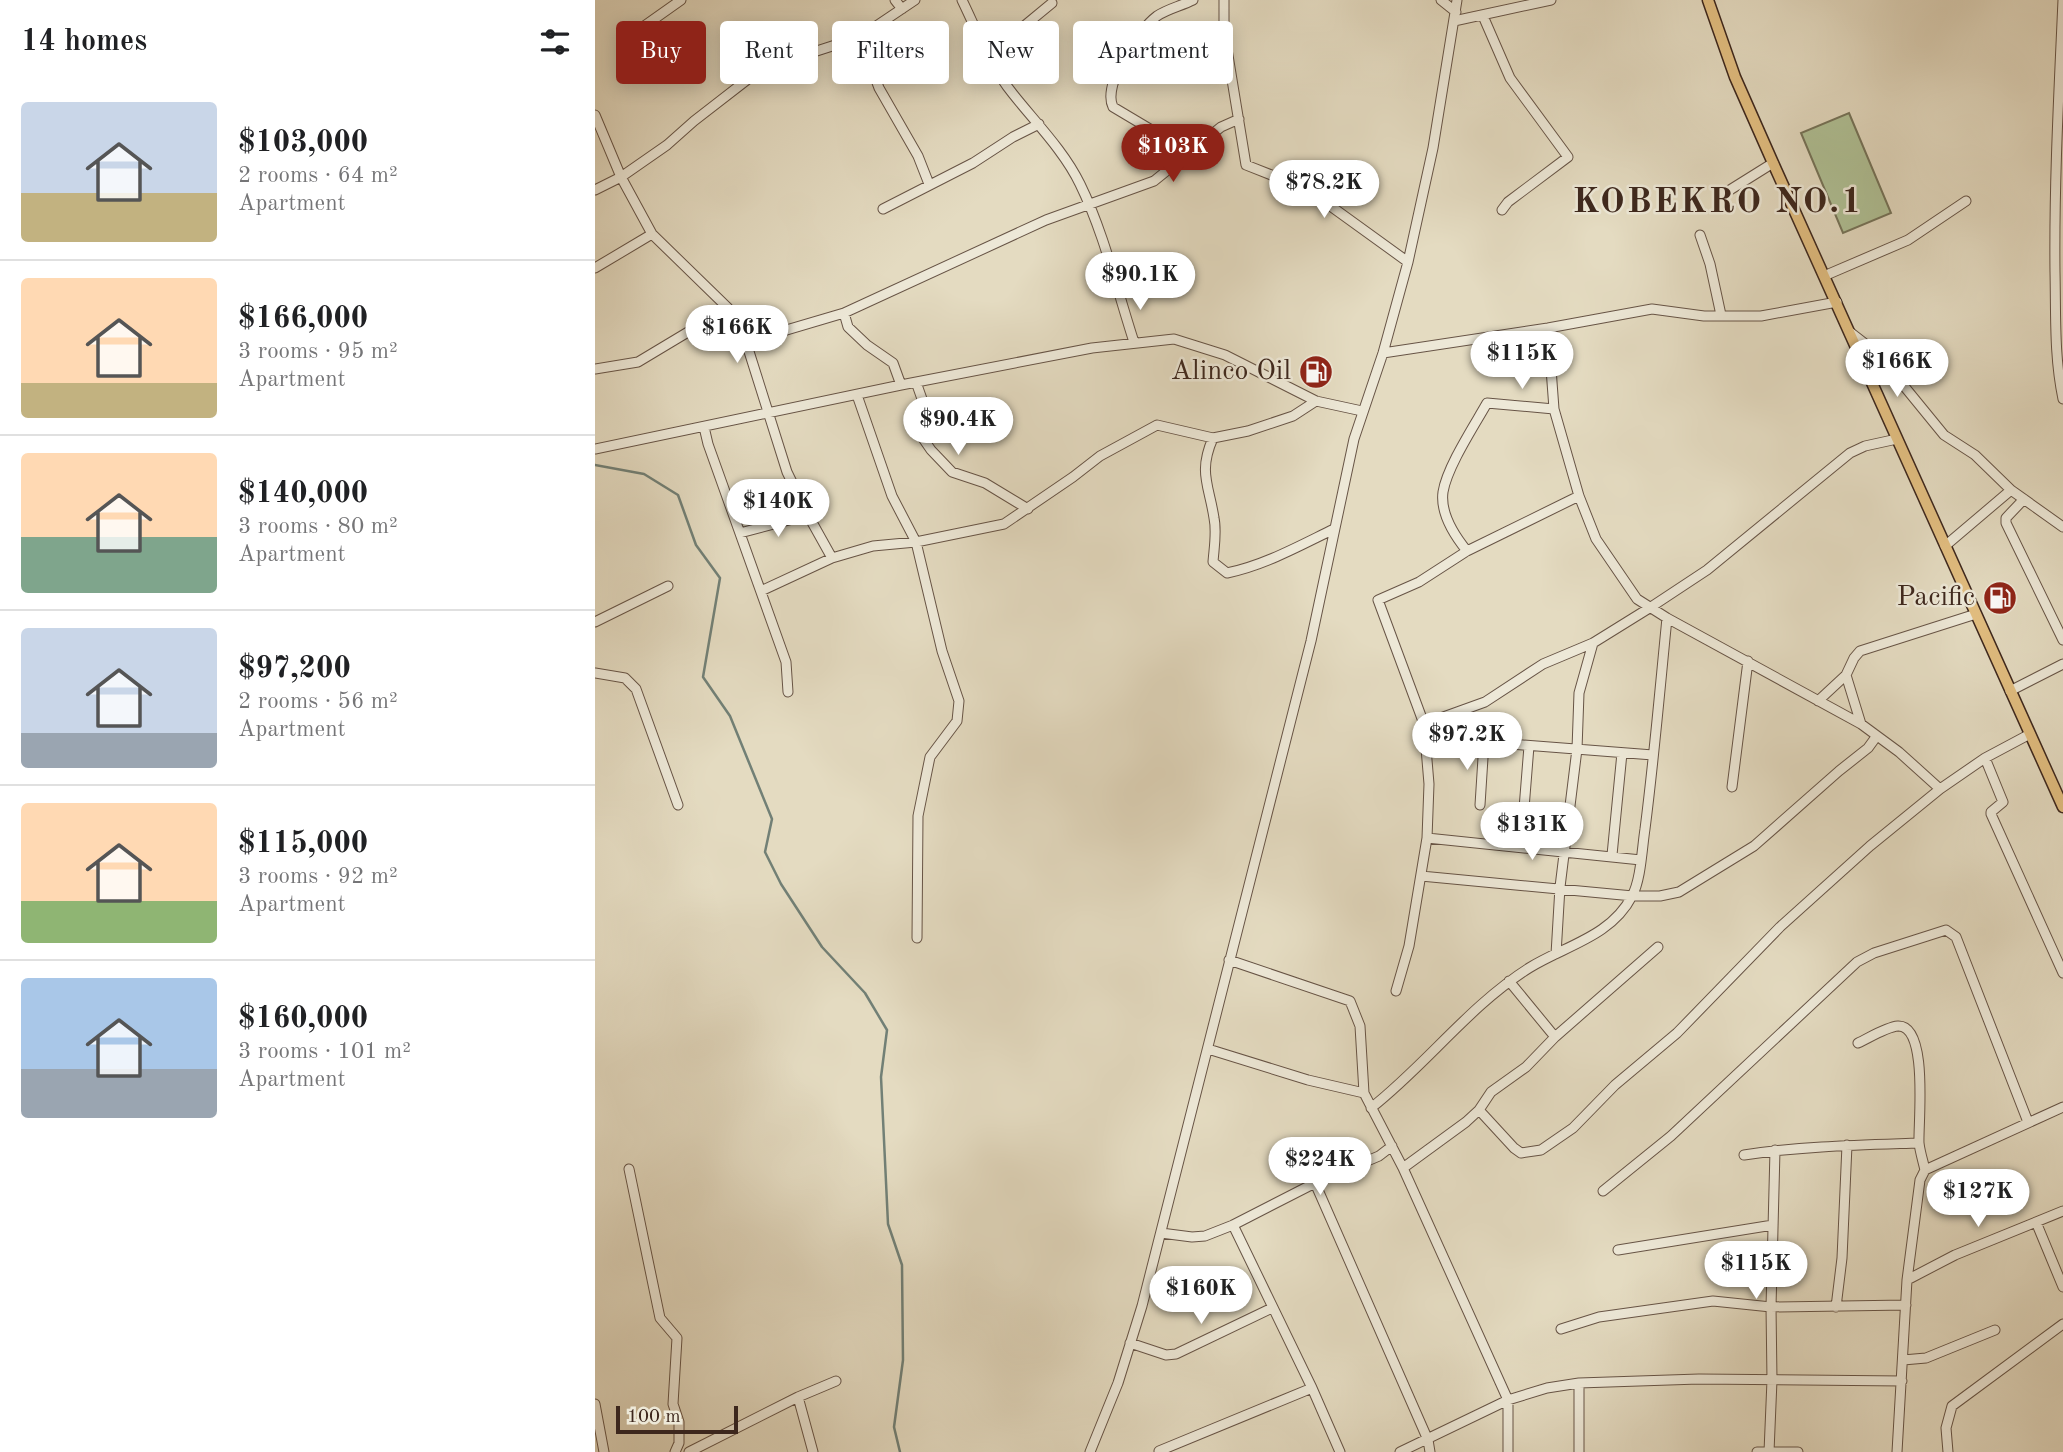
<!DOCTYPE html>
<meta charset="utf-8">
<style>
body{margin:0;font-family:"Old Standard TT",serif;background:#f6f6f6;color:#202124;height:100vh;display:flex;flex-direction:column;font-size:26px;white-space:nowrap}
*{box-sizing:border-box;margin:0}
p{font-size:23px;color:#757577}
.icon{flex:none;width:38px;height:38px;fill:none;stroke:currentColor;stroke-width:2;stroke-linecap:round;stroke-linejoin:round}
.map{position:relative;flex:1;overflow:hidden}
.side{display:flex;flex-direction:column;background:#fff;width:595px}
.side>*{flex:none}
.guide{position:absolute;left:21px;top:21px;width:665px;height:63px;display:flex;gap:14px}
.scale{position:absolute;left:21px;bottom:18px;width:122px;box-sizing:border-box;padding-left:7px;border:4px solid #3d271d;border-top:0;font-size:19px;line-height:24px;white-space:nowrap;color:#3d271d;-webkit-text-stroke:5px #ede8d7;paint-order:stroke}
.price{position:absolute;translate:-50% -60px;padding:0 16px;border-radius:24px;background:#fff;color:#222;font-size:23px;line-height:46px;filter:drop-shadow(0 2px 4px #0008)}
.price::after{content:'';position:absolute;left:50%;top:42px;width:21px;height:16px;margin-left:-10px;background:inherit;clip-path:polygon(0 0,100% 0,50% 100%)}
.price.selected{background:#8f2418;color:#fff}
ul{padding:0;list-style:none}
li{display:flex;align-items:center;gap:21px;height:175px;padding:0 21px}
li+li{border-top:2px solid #e0e0e0}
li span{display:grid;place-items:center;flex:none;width:196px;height:140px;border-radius:7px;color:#555}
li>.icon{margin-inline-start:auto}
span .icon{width:84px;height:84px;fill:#fffc;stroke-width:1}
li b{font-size:30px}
h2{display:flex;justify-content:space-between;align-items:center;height:84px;padding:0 21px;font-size:30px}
.tag{padding:0 24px;border-radius:7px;background:#fff;box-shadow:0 4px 18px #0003;font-size:24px;line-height:63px}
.tag.selected{background:#8f2418;color:#fff}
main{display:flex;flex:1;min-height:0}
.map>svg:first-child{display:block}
.green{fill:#b0c196;stroke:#76745a;stroke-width:2}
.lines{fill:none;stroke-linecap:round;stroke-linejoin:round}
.stream{stroke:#728076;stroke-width:2.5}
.minor-casing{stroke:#675446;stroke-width:11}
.major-casing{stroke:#3d271d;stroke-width:13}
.minor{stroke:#ede8d7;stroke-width:9}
.major{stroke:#e2be80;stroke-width:10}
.labels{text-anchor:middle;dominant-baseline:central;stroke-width:5;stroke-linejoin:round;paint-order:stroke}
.poi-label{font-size:28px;fill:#3d271d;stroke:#ede8d7;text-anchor:end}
.district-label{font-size:35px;font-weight:bold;letter-spacing:2px;fill:#3d271d;stroke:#ede8d7}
</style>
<main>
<section class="side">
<h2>14 homes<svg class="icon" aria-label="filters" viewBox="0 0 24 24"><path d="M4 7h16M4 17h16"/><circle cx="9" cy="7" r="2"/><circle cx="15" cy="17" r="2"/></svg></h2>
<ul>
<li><span style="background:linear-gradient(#c9d6e8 65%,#c2b280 0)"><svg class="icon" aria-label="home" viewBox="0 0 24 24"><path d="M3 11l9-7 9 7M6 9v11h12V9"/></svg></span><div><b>$103,000</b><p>2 rooms · 64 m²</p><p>Apartment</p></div></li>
<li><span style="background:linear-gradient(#ffd9b3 75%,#c2b280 0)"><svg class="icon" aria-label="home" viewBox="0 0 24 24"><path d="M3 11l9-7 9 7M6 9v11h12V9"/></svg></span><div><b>$166,000</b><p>3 rooms · 95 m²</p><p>Apartment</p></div></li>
<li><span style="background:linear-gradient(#ffd9b3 60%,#7fa58c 0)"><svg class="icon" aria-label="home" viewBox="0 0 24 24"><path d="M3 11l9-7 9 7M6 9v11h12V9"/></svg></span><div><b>$140,000</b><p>3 rooms · 80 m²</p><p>Apartment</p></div></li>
<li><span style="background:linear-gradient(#c9d6e8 75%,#9aa5b1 0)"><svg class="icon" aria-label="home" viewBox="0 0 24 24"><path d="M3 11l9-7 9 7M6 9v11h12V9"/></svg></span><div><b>$97,200</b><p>2 rooms · 56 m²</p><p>Apartment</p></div></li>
<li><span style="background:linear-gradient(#ffd9b3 70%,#8fb573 0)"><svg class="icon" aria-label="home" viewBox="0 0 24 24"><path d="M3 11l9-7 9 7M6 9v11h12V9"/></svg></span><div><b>$115,000</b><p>3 rooms · 92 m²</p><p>Apartment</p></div></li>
<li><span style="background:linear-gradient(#a9c7e8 65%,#9aa5b1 0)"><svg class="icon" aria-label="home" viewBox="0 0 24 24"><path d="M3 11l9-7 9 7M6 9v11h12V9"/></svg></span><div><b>$160,000</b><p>3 rooms · 101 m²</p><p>Apartment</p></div></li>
</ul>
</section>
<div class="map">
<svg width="1468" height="1452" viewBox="0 0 1468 1452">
<rect width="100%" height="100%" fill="#e4dbc1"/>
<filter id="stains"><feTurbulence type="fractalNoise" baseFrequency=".00286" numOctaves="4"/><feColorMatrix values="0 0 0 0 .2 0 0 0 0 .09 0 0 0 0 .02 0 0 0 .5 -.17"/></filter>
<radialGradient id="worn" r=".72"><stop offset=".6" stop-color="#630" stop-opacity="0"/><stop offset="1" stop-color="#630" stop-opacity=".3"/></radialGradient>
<path class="green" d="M1254,113L1296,213L1248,233L1206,133Z"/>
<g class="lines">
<path class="stream" d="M0,465L49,474L83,495L101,545L125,578L108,677L135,716L177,819L170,852L186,884L227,947L270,993L292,1030L286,1077L293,1224L307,1265L308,1360L299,1427L305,1452"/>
<g class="minor-casing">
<path id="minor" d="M300,0L307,9
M367,0C382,31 396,67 418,94C441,123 469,151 485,184C509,233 522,290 539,342
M598,0C586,6 572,9 562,16C543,30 507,85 518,107L565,135L599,147
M629,0V31L651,165L712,189L813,262
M846,0L861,12
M1468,0C1464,91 1459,181 1460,272C1461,315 1459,356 1468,399
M888,16L915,78L973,157L913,202L907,210
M859,21L956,0
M38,34L86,0
M265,37L284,88L323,156L334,184
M394,55L457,3
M0,115L26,177L57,234L133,308L151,342L192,472L213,515L237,558L278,546L321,542L409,524L478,477L505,456L562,425L618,438L653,431L698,416L721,401
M0,190L26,177L72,145L99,121L166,69L265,37L320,0
M1130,193L1178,163
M288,209L378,163L418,137L444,124
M1105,235L1115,264L1126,315
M0,268L57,234
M1229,276L1313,240L1371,201
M249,313L253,327L272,345L298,363L306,385
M953,328L959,409L984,496L1001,539L1042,599L1072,618L1266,724L1304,752L1345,789
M1255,332L1282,353L1349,435L1380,455L1416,490L1468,527
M151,342L249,313L451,220L559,181L626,127L644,119
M788,353L953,328L1057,309L1109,316H1166L1242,302
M0,369L43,362L133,308
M321,382L327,399L323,422L325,434L336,450L357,472L390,483L433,509
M262,395L297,496L321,542L347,651L364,701L362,721L335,757L323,816L322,938
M109,427L113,444L191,662L193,692
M618,438C603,472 614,485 619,518C622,532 619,548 618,562L632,573C670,565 704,546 739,529
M0,449L306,385L497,348L579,339L630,355L721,401L767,411
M1429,499L1411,518V523L1468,640
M145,533L213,515
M1350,546L1416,490
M872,551C859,535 845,514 848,492C852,467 879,426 892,403L959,409
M166,591L237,558
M0,622L73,586
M0,673L30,678L41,689L83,805
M1251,675L1266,724
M1415,691L1468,664
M1223,701L1251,675L1259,658L1265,651L1381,614
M829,724L890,702L948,664L998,643L1056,607L1112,570L1255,453L1270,446L1302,439
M858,737L889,742L1058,755
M1390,758L1408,802L1396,812V814L1468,973
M1137,787L1153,661
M885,805L889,742
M832,838L1046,860
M926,846L934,746
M1017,855L1027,753
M826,876L1038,896H1065L1084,892L1159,846L1244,771L1273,748L1281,737
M961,954L965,887L982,749L984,693L998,643
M634,960L755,1001L765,1026L769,1093L808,1168L913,1400V1452
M914,981L960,1037
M801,991L814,946L832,838L834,784L829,724L783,600L824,582L872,551L984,496
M1263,1043C1274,1038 1291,1027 1303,1026C1334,1025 1323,1124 1324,1143C1325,1152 1328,1161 1330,1170
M613,1049L713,1080L769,1093
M776,1108C832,1064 874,1006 934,968C969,946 1016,937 1037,896C1046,880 1047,848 1050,829C1059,759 1065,688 1072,618
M884,1110L919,1148L926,1153L946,1150L978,1128L1020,1085L1082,1033L1185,927L1275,846L1345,789L1390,758L1435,734
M1149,1155C1207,1146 1265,1145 1324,1143
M808,1168L871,1122L884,1110L896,1092L931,1067L960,1037L1063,947
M34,1169L65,1318L82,1338L78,1404L84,1422V1443L80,1452
M720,1183L833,1440L835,1452
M1008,1191L1076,1136L1262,962L1279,953L1351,930L1361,937L1433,1122
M1441,1222L1468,1287
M638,1225L717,1388L745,1452
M566,1233L597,1237L610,1236L638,1225L720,1183L784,1156L797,1146
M1023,1250L1178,1225
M1312,1280L1360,1255L1468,1211
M1241,1307L1247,1258L1252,1145
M966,1329L1004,1317L1118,1301L1176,1307L1311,1305
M535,1343L571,1355L581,1354L677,1308
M1308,1360L1331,1358L1400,1330
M984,1383V1452
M203,1397L218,1452
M0,1404L9,1452
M564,1451L717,1388
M94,1452L203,1397L241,1381
M495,1452L523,1383L547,1306L716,641L759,439L788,353L813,262L838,148L862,0
M805,1452L913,1400L952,1388L984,1383L1104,1379L1307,1381
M1162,1452H1203
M1174,1452L1177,1380L1176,1307L1180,1150
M1302,1452L1312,1280L1325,1180L1330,1170L1468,1107
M1353,1452L1351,1428L1357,1406L1468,1324"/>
</g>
<g class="major-casing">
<path id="major" d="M1113,0L1140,77L1178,163L1468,807"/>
</g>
<use href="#minor" class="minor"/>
<use href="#major" class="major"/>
</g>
<defs>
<g id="fuel-disc" transform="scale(1.75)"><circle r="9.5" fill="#8f2418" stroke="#ede8d7"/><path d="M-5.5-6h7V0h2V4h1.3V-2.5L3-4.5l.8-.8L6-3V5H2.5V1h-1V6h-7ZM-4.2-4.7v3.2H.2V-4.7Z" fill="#fff"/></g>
</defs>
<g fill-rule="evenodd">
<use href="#fuel-disc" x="721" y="372"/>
<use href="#fuel-disc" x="1405" y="598"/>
</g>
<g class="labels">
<g class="poi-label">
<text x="696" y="372">Alinco Oil</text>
<text x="1380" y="598">Pacific</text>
</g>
<g class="district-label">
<text x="1123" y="202">KOBEKRO NO.1</text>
</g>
</g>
<rect width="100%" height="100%" filter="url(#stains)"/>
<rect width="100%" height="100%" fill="url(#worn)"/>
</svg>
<div class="scale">100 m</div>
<b class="price selected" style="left:578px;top:184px">$103K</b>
<b class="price" style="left:729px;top:220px">$78.2K</b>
<b class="price" style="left:545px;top:312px">$90.1K</b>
<b class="price" style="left:142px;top:365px">$166K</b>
<b class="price" style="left:927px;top:391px">$115K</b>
<b class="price" style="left:1302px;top:399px">$166K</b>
<b class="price" style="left:363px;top:457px">$90.4K</b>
<b class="price" style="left:183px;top:539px">$140K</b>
<b class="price" style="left:872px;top:772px">$97.2K</b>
<b class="price" style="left:937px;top:862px">$131K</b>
<b class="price" style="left:725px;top:1197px">$224K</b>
<b class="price" style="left:1383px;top:1229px">$127K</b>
<b class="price" style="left:1161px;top:1301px">$115K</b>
<b class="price" style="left:606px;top:1326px">$160K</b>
<div class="guide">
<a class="tag selected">Buy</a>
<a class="tag">Rent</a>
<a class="tag">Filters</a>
<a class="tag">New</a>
<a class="tag">Apartment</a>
</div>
</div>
</main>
